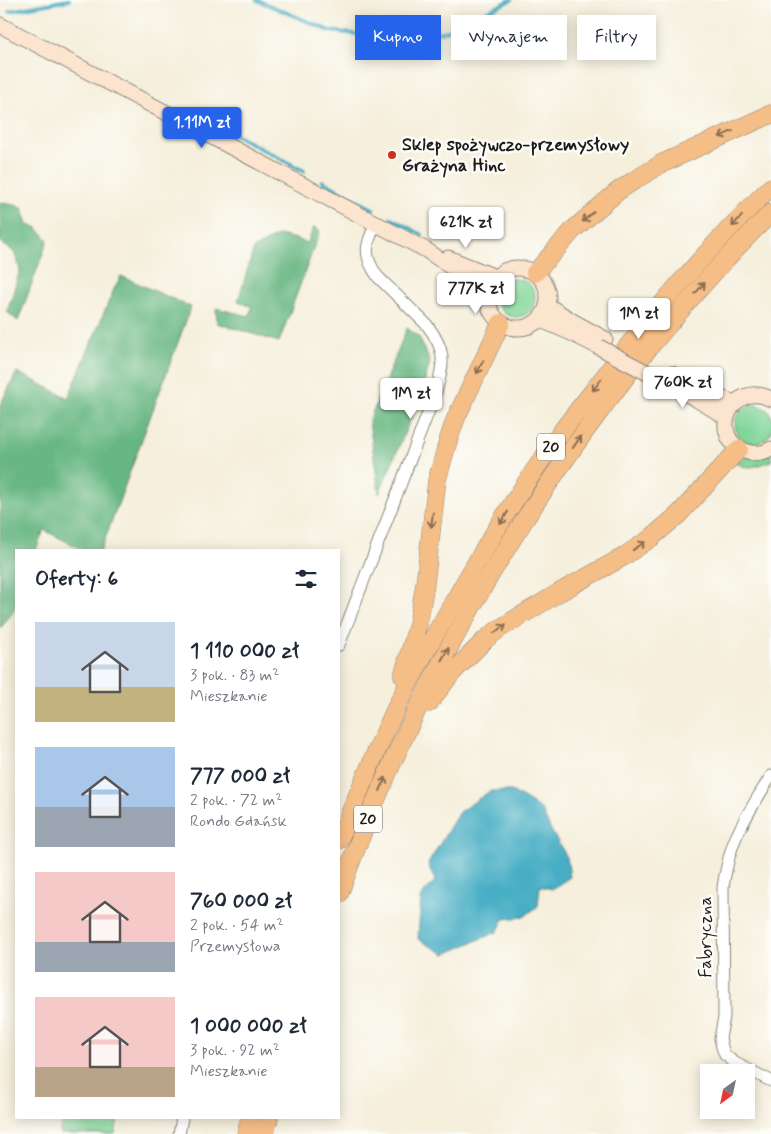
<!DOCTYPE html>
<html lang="pl">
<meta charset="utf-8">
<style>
body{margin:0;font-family:Mynerve,sans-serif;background:#f2f2f3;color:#1f2937;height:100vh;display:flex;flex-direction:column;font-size:19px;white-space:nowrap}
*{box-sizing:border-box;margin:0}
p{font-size:16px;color:#747a83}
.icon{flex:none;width:28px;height:28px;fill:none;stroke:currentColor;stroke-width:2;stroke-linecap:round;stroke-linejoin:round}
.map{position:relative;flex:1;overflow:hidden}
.details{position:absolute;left:15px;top:549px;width:325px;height:570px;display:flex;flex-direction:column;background:#fff;border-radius:0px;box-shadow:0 2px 12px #0003}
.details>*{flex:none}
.hud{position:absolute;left:355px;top:15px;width:340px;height:45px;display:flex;gap:10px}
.needle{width:32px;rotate:213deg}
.tools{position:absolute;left:700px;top:1064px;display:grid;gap:10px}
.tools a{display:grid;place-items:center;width:55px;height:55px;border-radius:0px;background:#fff;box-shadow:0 2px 12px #0003;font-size:25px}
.price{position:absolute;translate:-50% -42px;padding:0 11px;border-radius:5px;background:#fff;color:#222;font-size:16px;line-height:32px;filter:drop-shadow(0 1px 2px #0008)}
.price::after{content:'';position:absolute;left:50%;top:30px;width:15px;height:11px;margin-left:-8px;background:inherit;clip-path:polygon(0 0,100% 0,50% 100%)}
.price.selected{background:#2563eb;color:#fff}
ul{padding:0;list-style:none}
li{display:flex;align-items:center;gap:15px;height:125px;padding:0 20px}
li span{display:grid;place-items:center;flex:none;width:140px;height:100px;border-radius:0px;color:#555}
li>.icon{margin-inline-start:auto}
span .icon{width:60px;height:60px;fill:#fffc;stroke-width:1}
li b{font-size:21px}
h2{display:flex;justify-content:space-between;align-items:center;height:60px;padding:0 20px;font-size:21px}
.tag{padding:0 18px;border-radius:0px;background:#fff;box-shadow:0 2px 12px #0003;font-size:18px;line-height:45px}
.tag.selected{background:#2563eb;color:#fff}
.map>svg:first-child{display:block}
.green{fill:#81d69a;stroke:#4e795b}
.forest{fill:#68b782;stroke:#426a4f}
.water{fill:#46aec5;stroke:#316570}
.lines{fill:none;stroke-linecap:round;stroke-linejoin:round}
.stream{stroke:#46aec5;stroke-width:4}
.street-casing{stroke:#88867c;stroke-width:13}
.secondary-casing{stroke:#88867c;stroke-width:17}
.primary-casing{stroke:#88867c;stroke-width:19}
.street{stroke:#fff;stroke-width:11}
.secondary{stroke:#fbe5cf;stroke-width:15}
.primary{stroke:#f6be87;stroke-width:18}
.secondary-bridge-casing{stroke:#88867c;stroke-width:17;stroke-linecap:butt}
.secondary-bridge{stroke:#fbe5cf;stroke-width:15}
.oneway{stroke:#896d52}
.poi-dot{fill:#c8321e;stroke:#fdfcf7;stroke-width:2}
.labels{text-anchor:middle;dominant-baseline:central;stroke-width:5;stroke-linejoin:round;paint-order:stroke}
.shield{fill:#fdfcf7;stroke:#605f5e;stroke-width:1}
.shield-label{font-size:16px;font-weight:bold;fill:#1c1c1c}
.poi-label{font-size:18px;font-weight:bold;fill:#1c1c1c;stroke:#fdfcf7;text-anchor:start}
.street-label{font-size:18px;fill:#1c1c1c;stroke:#fdfcf7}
</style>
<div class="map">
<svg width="771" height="1134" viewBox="0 0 771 1134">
<rect width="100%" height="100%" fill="#fdfcf7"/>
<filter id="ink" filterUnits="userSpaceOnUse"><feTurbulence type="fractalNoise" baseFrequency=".02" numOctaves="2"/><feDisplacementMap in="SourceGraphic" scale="10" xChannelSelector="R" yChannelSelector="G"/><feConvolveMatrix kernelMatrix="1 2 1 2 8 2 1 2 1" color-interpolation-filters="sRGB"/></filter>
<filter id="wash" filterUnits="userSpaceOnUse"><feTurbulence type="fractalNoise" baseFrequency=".0096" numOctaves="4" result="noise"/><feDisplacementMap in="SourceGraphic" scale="20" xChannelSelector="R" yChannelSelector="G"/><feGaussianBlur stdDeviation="1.12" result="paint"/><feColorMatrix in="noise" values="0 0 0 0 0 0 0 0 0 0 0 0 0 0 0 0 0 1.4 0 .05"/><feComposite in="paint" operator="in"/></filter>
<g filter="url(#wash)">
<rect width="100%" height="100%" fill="#f5efdc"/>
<path class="green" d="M497 298a19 19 0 1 1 38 0a19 19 0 1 1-38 0Z
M735 424a19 19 0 1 1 38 0a19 19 0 1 1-38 0Z
M771,454V461C756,466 748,471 735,462L744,458Z
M65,1118H118L115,1134H61L60,1130Z"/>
<path class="forest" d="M0,202L22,207L28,225L36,227L48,240L18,321L7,312L20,270L14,252L0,242Z
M314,227L320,231L279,342L217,323L216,308L249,316L252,307L238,301L254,248L279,235L296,239L307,243Z
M121,276L191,307L101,550H83L44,530L36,550H16V603L13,612L0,629V405L17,372L68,398L114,289Z
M407,328L419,337L430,362L421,394L379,494L369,421Z"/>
<path class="water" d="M490,791H512L541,809L552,832L567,857L570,877L552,889L540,886L538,906L524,917L504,919L497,932L445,954L418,939L421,896L435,881L428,864L459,812Z"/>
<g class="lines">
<path class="stream" d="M257,0L330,31L400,39L447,31L511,0
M9,11L69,0
M235,135L304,171
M322,181L373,209
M391,218L422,235"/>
</g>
</g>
<g filter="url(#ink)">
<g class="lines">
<g class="street-casing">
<path id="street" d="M339,645L436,392C444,363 447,351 427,325L378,277C363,256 365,245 376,224
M771,776C760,794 748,812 739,831C730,848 726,868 723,887L724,1017L720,1038L722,1047L725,1055L735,1063L771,1081
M179,1134L182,1118"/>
</g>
<g class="secondary-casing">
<path id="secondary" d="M0,25L426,250L488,292
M448,258L495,277
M488 298a30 30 0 1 1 60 0a30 30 0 1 1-60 0Z
M547,305L574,322L605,339
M539,319L569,332L599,347
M672,374L701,390L734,403
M653,376L696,399L726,417
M771,399C731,379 707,437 745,451C754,455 763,454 771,449"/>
</g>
<g class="primary-casing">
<path id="primary" d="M535,273L574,229L618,191L635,180L661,164L771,114
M403,676L418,624L425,584L437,480L449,438L456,418L501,323
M429,703L451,674L486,639L499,629L560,592L623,557L651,538L678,515L739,449
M339,840C358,794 377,747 399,702C414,671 431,642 448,612C480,555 513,499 551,447C564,427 579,409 594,390C648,318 706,249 771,187
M339,894C408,703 509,525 635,365C678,312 722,260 771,213
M246,1134L250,1118
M264,1134L269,1118"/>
</g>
<use href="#street" class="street"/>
<use href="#secondary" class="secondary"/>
<use href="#primary" class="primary"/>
<g class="secondary-bridge-casing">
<path id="secondary-bridge" d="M599,347L653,376"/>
</g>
<use href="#secondary-bridge" class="secondary-bridge"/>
</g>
<defs><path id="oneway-shaft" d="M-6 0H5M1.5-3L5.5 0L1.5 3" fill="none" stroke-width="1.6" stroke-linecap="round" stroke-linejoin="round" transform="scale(1.25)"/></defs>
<g class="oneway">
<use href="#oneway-shaft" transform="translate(726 134) rotate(156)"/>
<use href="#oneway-shaft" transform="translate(588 217) rotate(139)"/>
<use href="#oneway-shaft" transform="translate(737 221) rotate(133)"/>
<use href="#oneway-shaft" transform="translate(700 288) rotate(-48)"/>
<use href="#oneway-shaft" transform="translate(480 367) rotate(117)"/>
<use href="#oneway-shaft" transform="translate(597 385) rotate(127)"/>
<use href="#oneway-shaft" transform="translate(577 442) rotate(-55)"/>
<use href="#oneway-shaft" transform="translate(504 518) rotate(122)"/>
<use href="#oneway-shaft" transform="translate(432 520) rotate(97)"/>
<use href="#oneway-shaft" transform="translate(639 546) rotate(-34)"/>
<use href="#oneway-shaft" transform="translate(500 629) rotate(-34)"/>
<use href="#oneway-shaft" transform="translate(445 654) rotate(-61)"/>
<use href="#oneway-shaft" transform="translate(383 784) rotate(-67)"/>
</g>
</g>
<circle class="poi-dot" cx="392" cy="155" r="5"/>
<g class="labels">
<g class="shield">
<rect x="537" y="433.5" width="28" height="27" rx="4"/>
<rect x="354" y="805.5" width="28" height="27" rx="4"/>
</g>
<g class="shield-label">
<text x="551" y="447">20</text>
<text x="368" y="819">20</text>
</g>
<g class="poi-label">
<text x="402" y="145">Sklep spożywczo-przemysłowy<tspan x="402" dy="21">Grażyna Hinc</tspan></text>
</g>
<g class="street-label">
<text transform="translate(706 937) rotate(-90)">Fabryczna</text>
</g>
</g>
</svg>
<div class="tools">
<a><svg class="needle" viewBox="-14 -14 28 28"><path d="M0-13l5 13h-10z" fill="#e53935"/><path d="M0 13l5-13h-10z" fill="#747a83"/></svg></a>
</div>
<b class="price selected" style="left:202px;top:149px">1.11M zł</b>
<b class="price" style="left:466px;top:249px">621K zł</b>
<b class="price" style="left:476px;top:315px">777K zł</b>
<b class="price" style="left:639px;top:340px">1M zł</b>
<b class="price" style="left:683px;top:409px">760K zł</b>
<b class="price" style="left:411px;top:420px">1M zł</b>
<div class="hud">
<a class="tag selected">Kupno</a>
<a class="tag">Wynajem</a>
<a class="tag">Filtry</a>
</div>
<section class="details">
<h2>Oferty: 6<svg class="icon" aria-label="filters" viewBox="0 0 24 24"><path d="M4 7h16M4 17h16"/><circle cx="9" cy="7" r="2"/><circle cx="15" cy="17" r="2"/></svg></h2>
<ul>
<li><span style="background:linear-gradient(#c9d6e8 65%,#c2b280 0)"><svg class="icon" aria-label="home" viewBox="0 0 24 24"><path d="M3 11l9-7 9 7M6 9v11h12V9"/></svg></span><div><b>1 110 000 zł</b><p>3 pok. · 83 m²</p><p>Mieszkanie</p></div></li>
<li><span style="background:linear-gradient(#a9c7e8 60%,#9aa5b1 0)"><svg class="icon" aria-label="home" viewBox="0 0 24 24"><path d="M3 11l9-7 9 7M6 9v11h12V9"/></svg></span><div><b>777 000 zł</b><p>2 pok. · 72 m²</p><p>Rondo Gdańsk</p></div></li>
<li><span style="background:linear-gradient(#f6c9c9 70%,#9aa5b1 0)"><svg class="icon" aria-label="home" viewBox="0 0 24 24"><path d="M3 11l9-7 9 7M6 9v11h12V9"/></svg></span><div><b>760 000 zł</b><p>2 pok. · 54 m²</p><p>Przemysłowa</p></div></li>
<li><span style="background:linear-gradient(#f6c9c9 70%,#b9a48a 0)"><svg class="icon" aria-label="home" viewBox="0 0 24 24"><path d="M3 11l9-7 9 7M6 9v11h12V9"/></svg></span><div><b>1 000 000 zł</b><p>3 pok. · 92 m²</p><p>Mieszkanie</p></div></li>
</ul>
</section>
</div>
